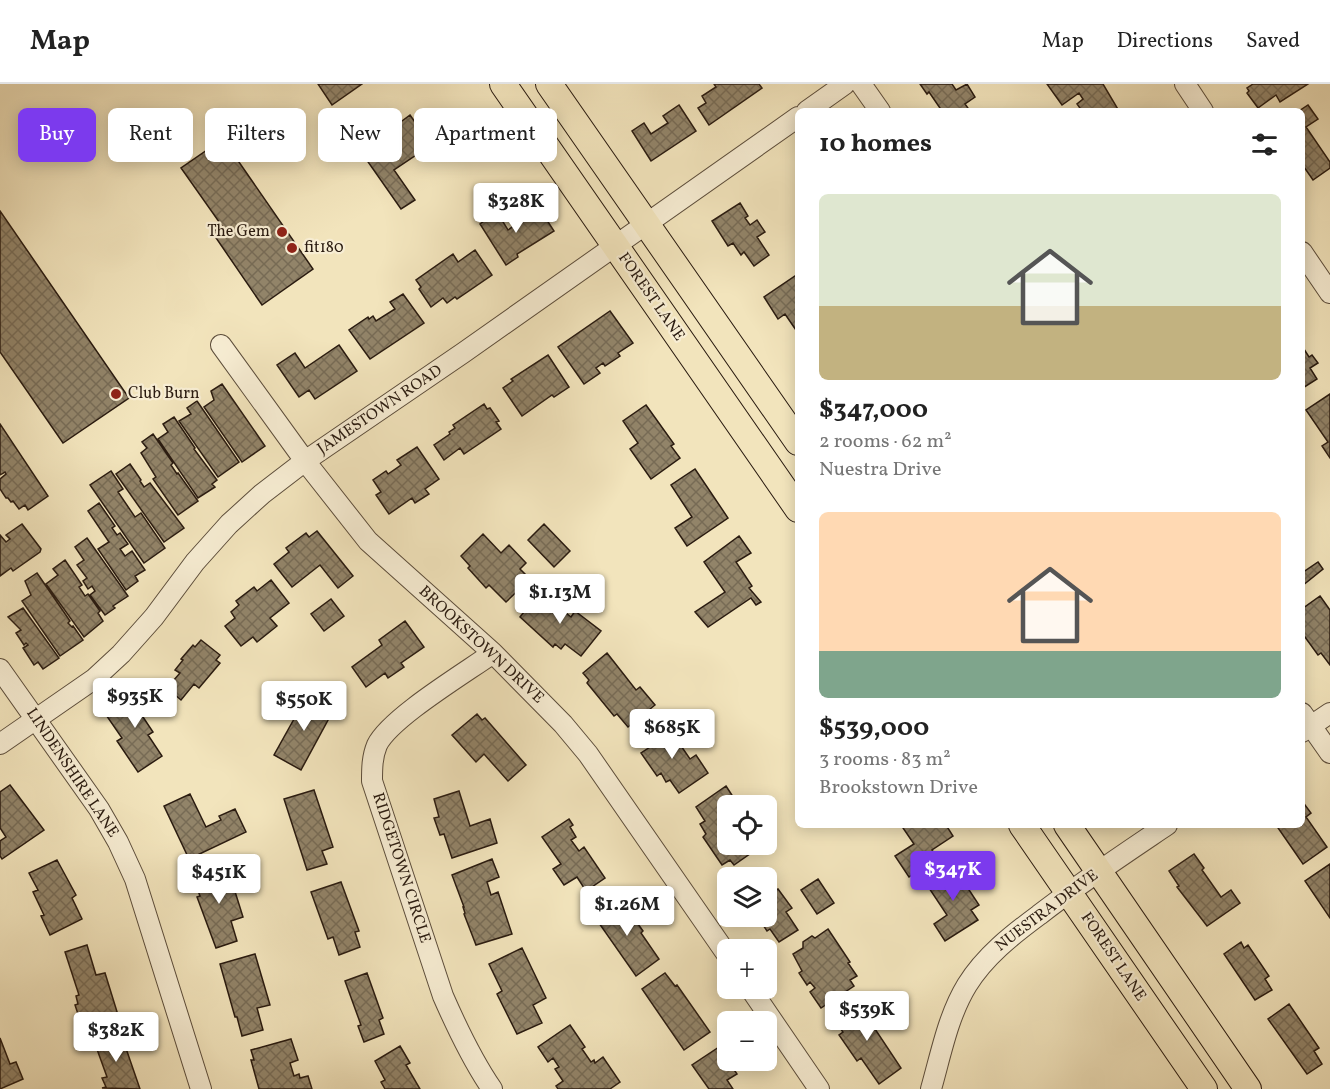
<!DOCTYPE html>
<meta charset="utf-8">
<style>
body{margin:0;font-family:Vollkorn,serif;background:#f2f2f2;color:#222;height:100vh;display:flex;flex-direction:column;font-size:22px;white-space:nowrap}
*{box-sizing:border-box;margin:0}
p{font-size:20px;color:#767676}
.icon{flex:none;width:33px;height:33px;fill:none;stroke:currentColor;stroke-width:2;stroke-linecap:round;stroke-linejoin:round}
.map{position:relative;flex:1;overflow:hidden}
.details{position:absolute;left:795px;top:24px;width:510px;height:720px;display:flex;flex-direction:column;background:#fff;border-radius:9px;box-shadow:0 3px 15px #0003}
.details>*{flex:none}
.banner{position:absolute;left:18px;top:24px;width:570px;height:54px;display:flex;gap:12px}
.fabs{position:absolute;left:717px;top:711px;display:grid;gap:12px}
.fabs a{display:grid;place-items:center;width:60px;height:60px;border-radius:9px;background:#fff;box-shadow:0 3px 15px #0003;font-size:30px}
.price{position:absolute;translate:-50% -51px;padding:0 14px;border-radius:6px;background:#fff;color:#222;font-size:20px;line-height:39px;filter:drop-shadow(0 2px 3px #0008)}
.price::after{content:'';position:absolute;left:50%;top:36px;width:18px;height:14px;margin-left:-9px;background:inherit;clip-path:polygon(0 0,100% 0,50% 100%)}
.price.on{background:#7c3aed;color:#fff}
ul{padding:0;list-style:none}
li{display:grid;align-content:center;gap:12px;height:318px;padding:0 24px}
li span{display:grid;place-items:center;height:186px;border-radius:9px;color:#555}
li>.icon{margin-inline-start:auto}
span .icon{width:108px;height:108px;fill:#fffc;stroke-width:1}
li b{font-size:26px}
h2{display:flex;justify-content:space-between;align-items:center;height:72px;padding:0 24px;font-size:26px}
.tag{padding:0 21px;border-radius:9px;background:#fff;box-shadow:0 3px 15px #0003;font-size:21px;line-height:54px}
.tag.on{background:#7c3aed;color:#fff}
header{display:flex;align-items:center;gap:36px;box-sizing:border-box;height:84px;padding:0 30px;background:#fff;border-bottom:2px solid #e0e0e0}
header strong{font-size:28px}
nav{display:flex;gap:33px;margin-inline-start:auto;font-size:21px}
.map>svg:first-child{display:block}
.building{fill:url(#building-cross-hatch);stroke:#2a1b10;stroke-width:1.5}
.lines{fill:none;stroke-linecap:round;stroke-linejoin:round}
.minor-casing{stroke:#5c4d3b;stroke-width:22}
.major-casing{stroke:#2a1b10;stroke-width:28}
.minor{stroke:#f7edd3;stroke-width:20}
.major{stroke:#f2e4bc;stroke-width:26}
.poi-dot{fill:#8f2418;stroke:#f7edd3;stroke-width:2}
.labels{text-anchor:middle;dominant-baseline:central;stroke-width:4.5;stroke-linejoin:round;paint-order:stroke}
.poi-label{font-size:16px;fill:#2a1b10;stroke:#f7edd3;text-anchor:start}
.street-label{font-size:16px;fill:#2a1b10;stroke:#f7edd3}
</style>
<header>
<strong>Map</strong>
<nav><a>Map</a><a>Directions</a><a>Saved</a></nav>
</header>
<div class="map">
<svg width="1330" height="1005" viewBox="0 0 1330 1005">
<defs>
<pattern id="building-cross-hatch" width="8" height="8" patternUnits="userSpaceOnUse" patternTransform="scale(1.5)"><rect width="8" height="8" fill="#928469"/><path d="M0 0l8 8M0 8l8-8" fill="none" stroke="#776b55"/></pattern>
</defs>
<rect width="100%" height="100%" fill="#f2e4bc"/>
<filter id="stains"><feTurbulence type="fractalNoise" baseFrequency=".00333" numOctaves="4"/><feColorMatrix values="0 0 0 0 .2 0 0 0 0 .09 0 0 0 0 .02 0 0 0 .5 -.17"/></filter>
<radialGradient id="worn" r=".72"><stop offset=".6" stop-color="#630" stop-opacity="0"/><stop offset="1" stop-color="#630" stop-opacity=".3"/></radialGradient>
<path class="building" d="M318,0H362L332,21Z
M714,0H759L762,4L709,41L698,24L706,19L702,12L716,3Z
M920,0H952L956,6L967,0L975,13L965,20L970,27H942L929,8L927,10Z
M1047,0H1103L1119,27H1082L1077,20L1083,15L1079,9L1062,21Z
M1253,0H1308L1280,18L1276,11L1258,24L1247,9L1249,7L1247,4Z
M679,21L696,47L651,77L632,47L644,39L651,50L668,39L663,32Z
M1308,21L1318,35L1306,43L1330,78V84L1313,96L1304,83L1302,84V27H1299Z
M410,31L431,61L394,86L415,116L401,125L359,65L370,58L371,60Z
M223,55L313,185L262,221L212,148L222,142L181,84Z
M740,119L748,132L745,134L750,141L757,136L765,148L757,153L769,171L754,182L744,168L741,171L733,159L728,162L712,137Z
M539,124L554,147L517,170L518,173L506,181L480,140L497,128L508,146Z
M0,127L129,314L63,359L0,268Z
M475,166L492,191L457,215L455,213L447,219L443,214L431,223L419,205L421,203L416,196L453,170L458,178Z
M798,190V249L785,230L778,235L764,213Z
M403,210L424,239L370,275L349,246L368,233L369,235L373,232L376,237L395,225L390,218Z
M610,227L633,259L618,269L620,272L605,282L603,279L596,284L600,289L584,300L558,263Z
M339,261L357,287L315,315L309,306L299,313L277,281L295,269L305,284Z
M1302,262L1309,273L1312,271L1318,279L1310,284L1317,295L1303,304Z
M548,271L569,303L554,313L552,311L522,332L503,304L513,297L511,295Z
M222,300L265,362L242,378L204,323L214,316L211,307Z
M1330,310V374L1322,362L1328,358L1306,326Z
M197,317L239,378L218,393L179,337L191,330L187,324Z
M484,320L487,325L490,324L499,337L496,338L501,345L464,370L460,364L444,376L434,361L450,350L449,348L455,344L453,341Z
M646,321L674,360L671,362L680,374L651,395L630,365L638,359L623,337Z
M174,333L195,364L194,365L217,396L212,400L215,403L198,414L158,355L168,348L163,340Z
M0,340L48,412L28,426L25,421L19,425L13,417L11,418L8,414H6L0,405V395L6,390L5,388L0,391Z
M153,350L173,379L171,381L177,390L178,389L198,417L178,431L153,395L156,393L141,369L147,364L142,358Z
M417,363L439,395L425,405L429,410L415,419L412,414L389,430L376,411L381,408L373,396L386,387L388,390L401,381L397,376Z
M130,380L141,396L140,397L144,403L150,399L184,444L164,458L116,390Z
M695,385L728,434L687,462L675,444L692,433L671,401Z
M111,387L123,405L118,408L135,433L141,429L165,464L144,479L90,401Z
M99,419L115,442L112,444L117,451L120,449L128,460L120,465L125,472L132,467L145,486L135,492L138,497L126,506L98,465L109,458L88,427Z
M22,440L41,465L40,468L13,487L11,484L0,492V451L6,458L10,455L6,451Z
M544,440L570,467L554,483L528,456Z
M317,447L353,492L338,504L320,481L292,503L274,480L289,468L286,464L306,449L309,453Z
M483,450L501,469L509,461L526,479L520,485L530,495L506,518L489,501L486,504L468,484L470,482L461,472Z
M739,452L751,469L736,478L752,502L749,504L761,518L756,521L751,514L708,543L695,528L725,508L704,478Z
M87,454L128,512L113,522L115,524L105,531L90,511L95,507L92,502L88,505L83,497L87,494L77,481L84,476L75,463Z
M65,476L82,501L79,503L85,512L88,510L100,527L98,529L103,537L84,553L46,500L58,491L53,485Z
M1318,478L1323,485L1302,502V489Z
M37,489L70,537L68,539L72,543L73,542L83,556L60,572L22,517L31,511L25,497Z
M271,496L289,519L270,534L277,542L257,558L253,553L241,562L225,542L235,534L231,528L239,521L236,517L254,503L257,507Z
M540,508L571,533L575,527L601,547L581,572L565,560L561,565L555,560L553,563L520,533Z
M1320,512L1330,526V581L1321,569L1318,571L1302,549V525Z
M331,515L344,532L324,547L311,530Z
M23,524L59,574L43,585L38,578L34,581L23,564L28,561L26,559L24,561L16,549L21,546L8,533Z
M405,537L424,563L401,579L404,583L388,594L385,589L366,603L352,583L382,561L379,556Z
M201,556L220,571L216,576L220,579L199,604L194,600L181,616L167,604L180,589L175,586L183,576L181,575L193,561L195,563Z
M607,569L636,606L640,603L655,621L628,643L617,630L614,632L587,599L589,596L583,589Z
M142,603L154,622L141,630L153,648L148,651L162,672L138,688L117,657L122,654L104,628Z
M308,610L334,625L301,686L274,671Z
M477,630L482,636L485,634L526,681L508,697L484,670L476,678L452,651Z
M666,640L690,675L696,671L708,689L679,709L670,696L666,698L661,689L657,692L641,669L650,663L645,655Z
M10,701L44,746L2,775L0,772V757L6,753L0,744V708Z
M726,702L739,722H728V760H764L734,781L730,776L722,781L703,753L706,750L700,740L705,737L696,723Z
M314,706L333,763L322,767L327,780L307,786L284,715Z
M459,707L470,742L490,735L497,759L452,774L444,750L440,751L434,734L439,733L434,715Z
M190,710L206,743L221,736L219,732L235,725L246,748L189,775L164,722Z
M1302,717L1311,729L1306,733L1327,763L1303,780L1276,741H1302Z
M569,735L573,741L570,743L576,753L571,756L579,767L584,763L605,794L586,807L577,793L564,801L553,785L561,780L542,753Z
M901,741H946L953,752L932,766L938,774L909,793L895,772L914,760Z
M1194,770L1204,784L1202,786L1221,813L1231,806L1240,819L1207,842L1177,803L1179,802L1169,787Z
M492,775L499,793L487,798L491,811L498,808L512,850L476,861L464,830L465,829L463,823H464L452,791Z
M57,776L76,811L72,814L82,835L50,851L41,832L44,831L33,808L38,806L29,789Z
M952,780L979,821L971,826L978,836L945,857L934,840L947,831L925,798Z
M1330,780V834L1305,797Z
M227,782L243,833L231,837L237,857L216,864L197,813L200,812L193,793Z
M818,795L834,819L817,830L801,806Z
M341,798L359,847L355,848L360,863L339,871L333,853L328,855L311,808Z
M766,800L772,808L778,805L792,824L786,828L798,846L779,858L770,845L767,847L757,832H766Z
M617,816L631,834L633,833L643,847L641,849L659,875L636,892L594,832Z
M828,845L850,878L848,879L857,892L850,896L854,902L821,924L810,908L815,904L810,898L807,901L799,889L802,887L793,870L803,864V858L812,852L815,854Z
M1241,858L1244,864L1248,861L1269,892L1265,895L1272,906L1255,916L1224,870Z
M87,861L96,891L105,889L118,931L82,942L75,921L78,920L76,912L79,911L65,868Z
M522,864L546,914L533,921L542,939L517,950L497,910L502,907L489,880Z
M255,870L270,921L257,924L263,946L242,952L237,933H235L220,880Z
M367,889L383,934L379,936L384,950L364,958L358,942L361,941L345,897Z
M665,889L675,902L677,901L710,948L684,966L642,905Z
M865,916L880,938L873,942L901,984L879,1000L861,974L857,977L839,951L843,948L835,937Z
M1289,920L1319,964L1314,967L1322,980L1307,990L1268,935Z
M570,941L585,963L582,965L591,978L594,976L595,979L603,973L620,998L610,1005H558L556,1002L563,997L555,985L559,983L553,974L548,978L538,963Z
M120,947L140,1005L102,1004L106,1003L102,994L107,993L94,957Z
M0,954L10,980L16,978L23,995L0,1005Z
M291,955L298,976L290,979L294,992L299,990L300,994L308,992L312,1005H259L251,976H254L251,966Z
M400,962L410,979L406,981L420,1005H385L381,998L385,996L375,977Z
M719,963L737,990L727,996L733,1005H709L692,981Z"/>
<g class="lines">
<g class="minor-casing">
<path id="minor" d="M861,0L880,27
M1185,0L1203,27
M807,27L845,0
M1302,168L1330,209
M221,261L305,377L368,457L493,569L563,640L588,670L728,872
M0,585L99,725L118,758L135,795L201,1005
M1302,629L1330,669
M1302,648L1330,629
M0,660L94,595L121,570L154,533L195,478L229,440L262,410L305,377L463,269L798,33
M750,904L819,1005
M492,1005C472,976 457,944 443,912L372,697C372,685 372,673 377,661C390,634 465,589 493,569
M931,1005C941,970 948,932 967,901C985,872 1012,851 1039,831C1080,799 1124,770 1167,741"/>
</g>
<g class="major-casing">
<path id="major" d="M503,0L798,425
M549,0L798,358
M1022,741L1204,1005
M1067,741L1248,1005"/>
</g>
<use href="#minor" class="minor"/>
<use href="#major" class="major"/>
</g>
<g class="poi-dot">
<circle cx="282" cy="148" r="6"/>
<circle cx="292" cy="164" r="6"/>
<circle cx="116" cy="310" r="6"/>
</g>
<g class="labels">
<g class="poi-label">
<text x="270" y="148" text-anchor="end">The Gem</text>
<text x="304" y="164">fit180</text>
<text x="128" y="310">Club Burn</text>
</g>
<g class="street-label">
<text transform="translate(651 213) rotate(55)">FOREST LANE</text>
<text transform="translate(380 326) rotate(-34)">JAMESTOWN ROAD</text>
<text transform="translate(481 561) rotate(43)">BROOKSTOWN DRIVE</text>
<text transform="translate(72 689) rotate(56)">LINDENSHIRE LANE</text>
<text transform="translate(401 784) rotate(72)">RIDGETOWN CIRCLE</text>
<text transform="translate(1047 827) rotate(-37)">NUESTRA DRIVE</text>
<text transform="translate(1113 873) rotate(56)">FOREST LANE</text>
</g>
</g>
<rect width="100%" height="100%" filter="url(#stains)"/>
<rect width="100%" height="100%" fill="url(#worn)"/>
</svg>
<div class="fabs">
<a><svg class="icon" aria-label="locate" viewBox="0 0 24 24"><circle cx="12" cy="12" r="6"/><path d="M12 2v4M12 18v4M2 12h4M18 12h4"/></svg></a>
<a><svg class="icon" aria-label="layers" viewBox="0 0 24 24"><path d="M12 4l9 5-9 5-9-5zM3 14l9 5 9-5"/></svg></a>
<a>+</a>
<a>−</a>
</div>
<b class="price" style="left:516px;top:150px">$328K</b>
<b class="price" style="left:560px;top:541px">$1.13M</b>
<b class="price" style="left:135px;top:645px">$935K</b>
<b class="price" style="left:304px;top:648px">$550K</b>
<b class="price" style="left:672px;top:676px">$685K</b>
<b class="price on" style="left:953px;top:818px">$347K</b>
<b class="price" style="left:219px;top:821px">$451K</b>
<b class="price" style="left:627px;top:853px">$1.26M</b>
<b class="price" style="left:867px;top:958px">$539K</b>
<b class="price" style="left:116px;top:979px">$382K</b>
<div class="banner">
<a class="tag on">Buy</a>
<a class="tag">Rent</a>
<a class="tag">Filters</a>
<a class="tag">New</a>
<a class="tag">Apartment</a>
</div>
<section class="details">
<h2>10 homes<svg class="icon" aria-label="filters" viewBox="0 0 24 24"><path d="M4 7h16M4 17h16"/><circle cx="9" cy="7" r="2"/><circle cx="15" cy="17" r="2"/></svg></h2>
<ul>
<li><span style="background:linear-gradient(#dfe7d0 60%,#c2b280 0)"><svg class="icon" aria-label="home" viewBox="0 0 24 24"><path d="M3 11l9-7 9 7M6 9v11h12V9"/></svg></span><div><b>$347,000</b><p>2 rooms · 62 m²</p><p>Nuestra Drive</p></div></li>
<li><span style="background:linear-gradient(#ffd9b3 75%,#7fa58c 0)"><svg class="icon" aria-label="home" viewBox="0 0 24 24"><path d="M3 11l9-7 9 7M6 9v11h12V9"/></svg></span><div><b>$539,000</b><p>3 rooms · 83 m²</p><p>Brookstown Drive</p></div></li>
</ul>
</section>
</div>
